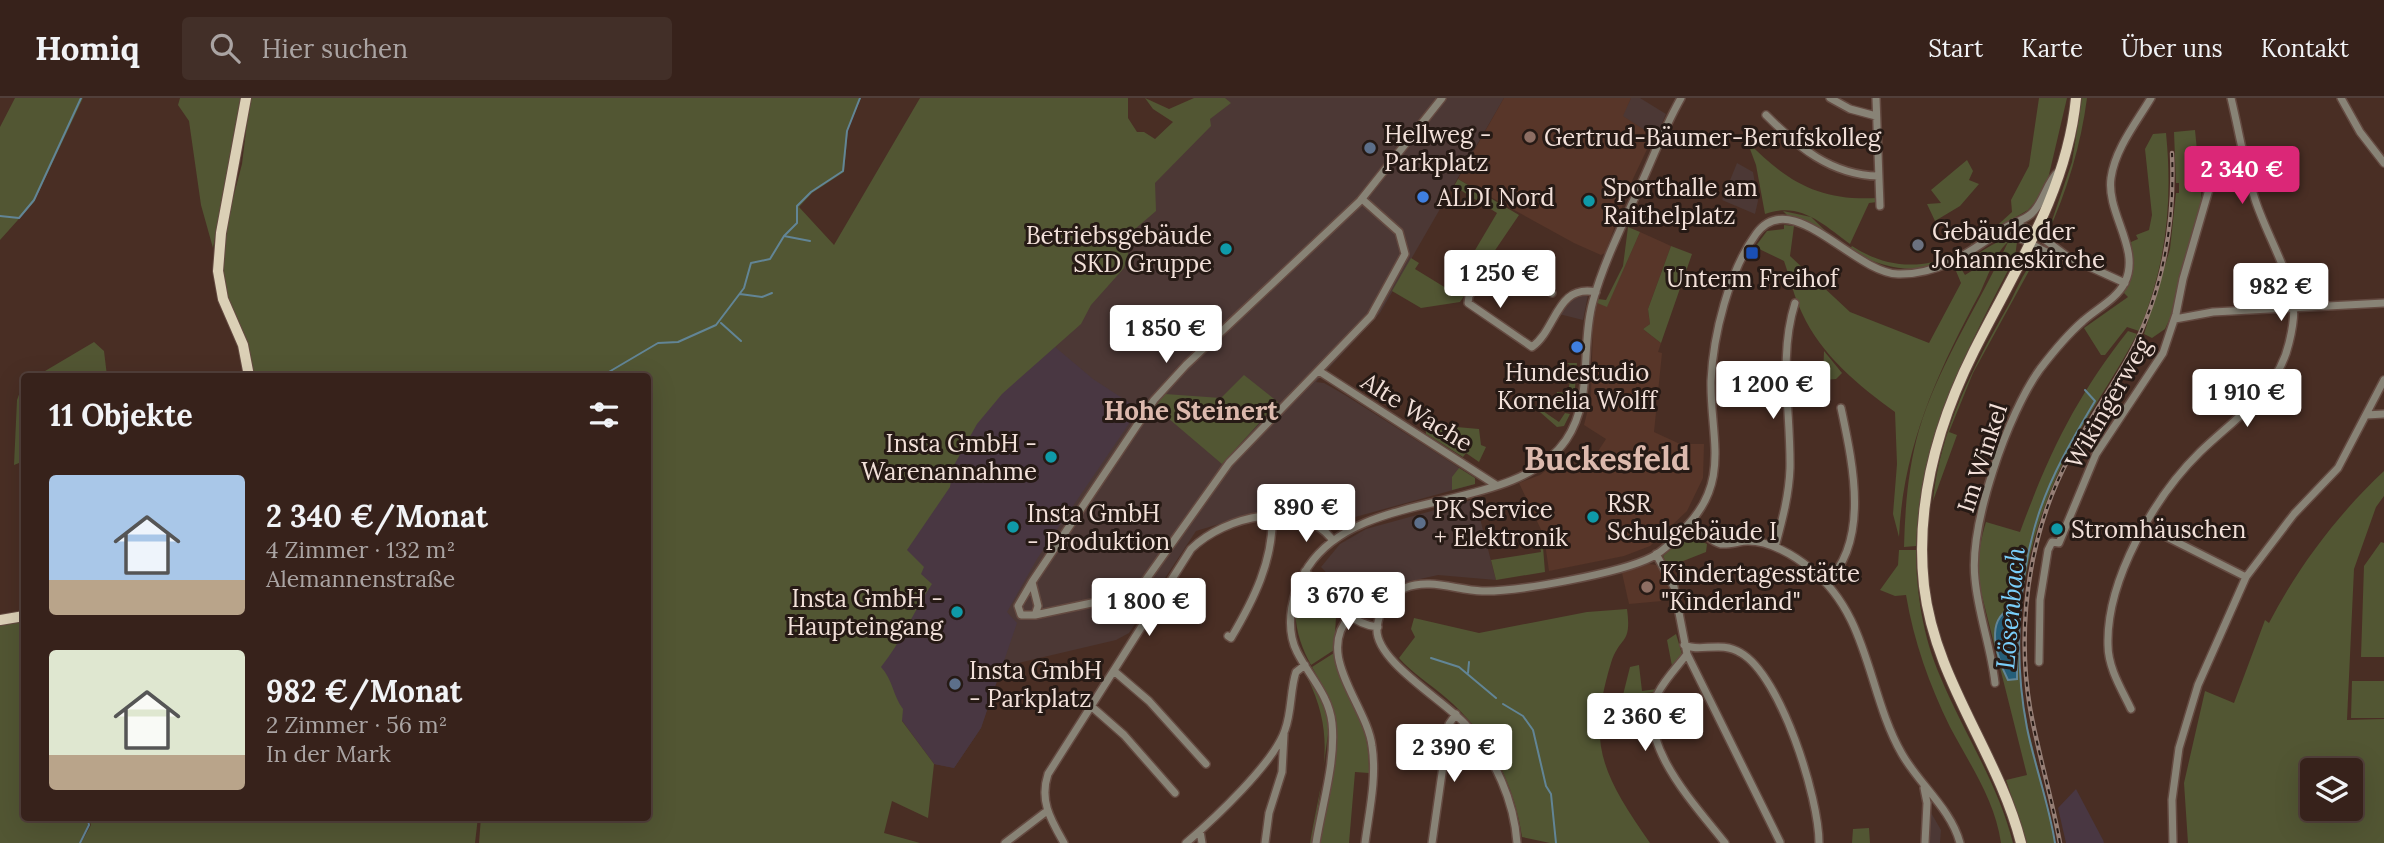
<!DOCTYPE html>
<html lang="de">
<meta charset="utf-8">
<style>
body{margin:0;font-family:Lora,serif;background:#422f28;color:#f1f3f6;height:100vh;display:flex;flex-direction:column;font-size:26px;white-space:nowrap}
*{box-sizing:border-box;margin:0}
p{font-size:23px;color:#aaa4a3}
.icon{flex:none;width:38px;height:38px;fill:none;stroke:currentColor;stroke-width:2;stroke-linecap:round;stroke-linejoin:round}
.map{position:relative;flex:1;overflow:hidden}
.panel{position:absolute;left:21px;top:275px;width:630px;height:448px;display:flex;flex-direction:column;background:#37221b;border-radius:7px;box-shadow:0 7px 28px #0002,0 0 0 2px #513f3a}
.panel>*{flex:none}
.controls{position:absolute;left:2300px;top:660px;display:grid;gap:14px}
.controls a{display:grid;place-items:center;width:63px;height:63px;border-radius:7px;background:#37221b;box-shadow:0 7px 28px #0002,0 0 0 2px #513f3a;font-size:35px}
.price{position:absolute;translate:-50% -60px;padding:0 16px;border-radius:7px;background:#fff;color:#222;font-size:23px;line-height:46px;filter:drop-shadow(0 2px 4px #0008)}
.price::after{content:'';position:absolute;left:50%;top:42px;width:21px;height:16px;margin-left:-10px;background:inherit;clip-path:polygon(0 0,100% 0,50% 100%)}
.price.selected{background:#db2777;color:#fff}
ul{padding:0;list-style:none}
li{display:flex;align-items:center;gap:21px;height:175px;padding:0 28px}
li span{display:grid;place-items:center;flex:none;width:196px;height:140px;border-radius:7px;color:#555}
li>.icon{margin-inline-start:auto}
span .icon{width:84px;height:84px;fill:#fffc;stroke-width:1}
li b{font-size:30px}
h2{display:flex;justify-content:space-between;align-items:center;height:84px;padding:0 28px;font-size:30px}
header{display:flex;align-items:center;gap:42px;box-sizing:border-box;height:98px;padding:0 35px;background:#37221b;border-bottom:2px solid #513f3a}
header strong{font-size:33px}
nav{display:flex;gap:38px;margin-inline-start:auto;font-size:24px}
.search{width:490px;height:63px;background:#422f28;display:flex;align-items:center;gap:18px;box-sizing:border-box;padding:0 24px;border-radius:7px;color:#aaa4a3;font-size:26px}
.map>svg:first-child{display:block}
.commercial{fill:#4c3835}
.industrial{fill:#493742}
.built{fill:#583629}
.green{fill:#525633;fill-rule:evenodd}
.water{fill:#255e79;stroke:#628596;stroke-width:2}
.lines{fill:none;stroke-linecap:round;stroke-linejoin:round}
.stream{stroke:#628596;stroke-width:2}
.minor-casing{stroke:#644a41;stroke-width:10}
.major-casing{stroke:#644a41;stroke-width:12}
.minor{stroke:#888376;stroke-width:7}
.major{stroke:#dbd0b6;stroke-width:10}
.rail-casing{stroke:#967f76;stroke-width:4.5}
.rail{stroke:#261a15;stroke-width:2;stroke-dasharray:5;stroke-linecap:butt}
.education-dot{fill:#8d6e63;stroke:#261a15;stroke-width:2.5}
.service-dot{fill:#5c6f8a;stroke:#261a15;stroke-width:2.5}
.shop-dot{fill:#3f7fe0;stroke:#261a15;stroke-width:2.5}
.culture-dot{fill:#0f9aa8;stroke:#261a15;stroke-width:2.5}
.worship-dot{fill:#6b7280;stroke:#261a15;stroke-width:2.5}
.transit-dot{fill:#1a4fb4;stroke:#261a15;stroke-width:2.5}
.labels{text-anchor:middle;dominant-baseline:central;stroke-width:6;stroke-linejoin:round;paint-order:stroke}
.poi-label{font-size:24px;fill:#f2e0d9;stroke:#261a15;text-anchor:start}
.street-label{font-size:24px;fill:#f2e0d9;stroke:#261a15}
.neighbourhood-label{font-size:26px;font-weight:bold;fill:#dcb9ad;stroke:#261a15}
.water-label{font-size:26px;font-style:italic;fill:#7acffb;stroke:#261a15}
.district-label{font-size:32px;font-weight:bold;fill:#dcb9ad;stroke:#261a15}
</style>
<header>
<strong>Homiq</strong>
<div class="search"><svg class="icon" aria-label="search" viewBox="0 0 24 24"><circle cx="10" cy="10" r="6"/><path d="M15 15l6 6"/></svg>Hier suchen</div>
<nav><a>Start</a><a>Karte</a><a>Über uns</a><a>Kontakt</a></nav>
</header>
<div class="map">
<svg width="2384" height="745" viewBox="0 0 2384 745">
<rect width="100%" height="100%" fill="#492e24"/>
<path class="commercial" d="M1199,0H1504L1380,215L1316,284L1324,285L1345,297L1435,354L1475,380V386L1337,424L1328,423L1296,403L1196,433L1129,535L1116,542L1001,569L981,630L954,670L934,666L1074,118Z
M1631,0H1640L1666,16L1658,35H1649L1622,18Z
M1737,65L1753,74L1758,103L1755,116L1722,102Z
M1577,196L1588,197L1583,222L1559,216Z
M1475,401L1496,482L1438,477L1411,483L1393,490L1373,514L1365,515L1321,469L1340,446L1366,431Z
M1930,713L1941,732L1940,745H1928Z"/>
<path class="industrial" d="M1035,232L1093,281L1139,311L1037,461L1007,514L1017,525L981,630L954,670L934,666L814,504Z
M2076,691L2103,742L2104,745H2066L2058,710Z"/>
<path class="built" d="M1504,0H1631L1623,18L1649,35L1647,41L1651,43L1631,85L1605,155L1601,157L1574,145L1458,81Z
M1640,134L1671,148L1648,211L1650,226L1643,231L1661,245L1658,254L1662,255L1654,334L1680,346H1704L1703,380L1687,413L1650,448L1624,458L1549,473L1544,438L1519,385L1540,377L1565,358L1584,375L1606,341L1584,327L1591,299L1593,226L1597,205L1607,208Z
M1649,466L1656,467L1663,475L1673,502L1629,506L1622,475Z
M1457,626L1465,634L1477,650L1450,652L1454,628Z"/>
<path class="green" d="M15,0H83L34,104L0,142V29Z
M180,0H242L213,150L201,107L189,23L178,7Z
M250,0H861L848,31L844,74L812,95L799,109L834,147L920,0H1128V20L1137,34H1144L1155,41L1173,24L1153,11L1145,0L1169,11L1194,0H1225L1231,5L1210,21L1211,28L1155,85L1156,113L1135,131L1124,170L1091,207L1081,226L1002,296L977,326L953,369L950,389L907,452L924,469L921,476L932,486C913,514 902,543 881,569C893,582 893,598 903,611L902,623L934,666L928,720L892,703L884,735L920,745H479L481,719H648V278H253L243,235L234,217L222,183V142L242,66Z
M2039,0H2067L2048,81L2036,103L2028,112L1990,134L2012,114L2011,102L2029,68Z
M2082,0H2087C2081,47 2067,93 2047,137L2072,64Z
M2195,32L2202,105L2171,218L2165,231L2152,240L2144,236L2170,151L2176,95H2179V85H2176L2174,34Z
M2166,35C2173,105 2166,168 2139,233L2127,229L2105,257H2101L2084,230L2128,199L2124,195L2133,172L2131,144L2138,141L2136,137L2149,132L2152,117L2145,51L2153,36Z
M1747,43C1787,84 1819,103 1877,100V104L1869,105L1850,146C1823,126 1800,103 1765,116L1756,67Z
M1967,62L1973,73L1969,82L1979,86L1960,108L1935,123L1927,106L1941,105L1931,92Z
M1458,81L1519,117L1460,204L1421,210L1392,193L1411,160L1419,165L1415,171L1446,190L1450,184L1455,186L1497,115L1454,88Z
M1783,113L1811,119L1834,141L1807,123L1788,118Z
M1784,127L1794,128L1790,158L1850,214L1929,245L1961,185L1956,173L1959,167L1965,177L1983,166L1977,156C1989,149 2003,137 2017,144L2015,159C1965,255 1921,338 1916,448L1904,449C1905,410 1908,370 1919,332C1939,266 1979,206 2008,144C1996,154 1987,180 1980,195C1938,273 1903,349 1899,439L1893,416L1897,366L1895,314C1859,288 1821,257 1802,215C1794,199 1790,180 1784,163L1755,149L1767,133L1784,131Z
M1628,129L1640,134L1607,209L1597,205L1598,201L1606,202L1623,168Z
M1972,145L1973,148C1932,179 1892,176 1849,152L1852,148C1884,169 1920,173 1955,156C1962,153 1969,150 1972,145Z
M1671,148L1692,156L1661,245L1643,231L1650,226L1648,211Z
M2035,162L1973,275L1949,334L1957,337L1933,403C1940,331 1973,270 2008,208C2016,194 2023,173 2035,162Z
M2128,233L2137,236C2118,274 2092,309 2072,347C2034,418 2011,508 2021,588C2027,642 2047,692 2055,745H2027L2006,682L2027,677L1978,482C1977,462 1980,444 1986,424L2020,434C2049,355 2076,299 2128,233Z
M94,244L104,253L107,278H27L29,273L40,276Z
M1824,253L1842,275L1836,281L1823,282Z
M1567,265H1577L1574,302L1556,299L1557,294L1568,295L1572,269Z
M1244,277L1278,304L1222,366L1155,309L1165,296L1221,300Z
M24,283V363L14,367L17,302Z
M1524,300L1559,324L1565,315L1570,316L1564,328L1557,329Z
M1432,327L1437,328L1436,336L1445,328L1479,331L1481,347L1486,349L1479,364L1466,355L1463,359L1426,336V331Z
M1459,370L1475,380V386L1452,392V379Z
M2384,373V398L2376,409L2354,471L2347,622L2384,621V745H2188L2184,685L2205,593L2234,605L2265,522L2269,525C2298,469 2338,416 2384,373ZM2350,672V710H2312V672Z
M1688,437L1707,446L1706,454L1668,469L1663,458Z
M1538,439L1543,449L1545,474L1496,482L1491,462L1541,454Z
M2381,444L2384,445V559H2361L2364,468Z
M1899,452H1916C1916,494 1923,539 1940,578C1963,634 1998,685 2013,745H2001C1995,702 1970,667 1950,629C1929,586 1914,544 1906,497L1895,498L1880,492L1898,467Z
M1304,488L1336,519L1334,552L1311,567C1299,546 1287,510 1304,488Z
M1627,511C1632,548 1620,537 1611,565C1586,647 1603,677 1650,745H1550L1522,739C1514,684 1488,635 1445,599C1430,586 1412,575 1399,560L1415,539L1411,531L1414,520L1479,535L1587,514Z
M24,521V719H85L88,727L79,745H0V526Z
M1676,536L1682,556L1672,568L1667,542Z
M1334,555C1337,578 1349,594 1358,615C1367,635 1369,654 1369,675L1355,674L1349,745H1319L1336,627L1330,601L1312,569Z
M1639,567L1642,593L1657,591L1656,594L1623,597L1630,569Z
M1307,579L1326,610L1329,629L1313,745H1310C1321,680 1338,641 1307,579Z
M2352,583H2384V620H2351Z
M88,719H478L475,745H81L91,727Z
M1869,730L1870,745H1852L1853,731Z"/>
<path class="water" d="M2006,513L2011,516L2017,530V581L2008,582C1999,564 1985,528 2006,513Z"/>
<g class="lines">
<path class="stream" d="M0,118L19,120L34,102L81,0
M784,138L810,143
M740,196L762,199L772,195
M721,225L741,243
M602,278L658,245L678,244L716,227L744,190L751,165L770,161L784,138L797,125V108L811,94L843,73L847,33L860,0
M2008,514V492L2020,491
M1431,560L1459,569L1496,600
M1468,575L1469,564
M1503,606L1523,618L1533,632L1546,688L1551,696L1556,745
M80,745L89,727L87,719
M2055,745C2049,706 2035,669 2027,630C2014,563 2017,484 2038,418C2051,377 2073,340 2095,303L2085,292"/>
<g class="minor-casing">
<path id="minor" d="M1830,0L1850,11L1876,18
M1876,0L1880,108
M2341,0L2360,34L2384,65
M1766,17C1798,49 1831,77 1878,78
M2014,125L2036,135L2068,159L2125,185
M1997,136C2031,137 2035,156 2067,159
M1552,195L1498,160L1492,163L1469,198L1468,205L1532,249C1557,231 1556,186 1596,194
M2175,221L2213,214L2384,205
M1319,273L1496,387
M2366,317L2384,316
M1691,425C1699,431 1711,444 1721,446C1730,447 1740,443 1748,443C1770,443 1794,457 1811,471C1870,518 1867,595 1902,656C1919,686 1951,711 1960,745
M2145,428L2246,479
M1775,449C1782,423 1789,398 1790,370C1791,314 1778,259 1795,205
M1656,456L1674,489L1687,556L1780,744
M1305,473C1324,493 1348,527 1378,529
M1032,484L1154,302L1186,267L1360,103L1442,0
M1032,484L1038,508L1035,517H1021L1018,508Z
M1826,485C1871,443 1852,362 1841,310
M1035,517L1120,499L1140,490L1229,365L1371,218L1405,156L1399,134L1362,101
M1350,518C1314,557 1367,607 1372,648C1377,680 1369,714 1365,745
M1228,538L1231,540C1253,503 1274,462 1272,417
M1684,547C1700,555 1721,542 1741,555C1781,578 1819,700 1819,745
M1687,556C1678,568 1665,581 1658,595C1633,643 1697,709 1725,745
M2039,564L2040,502L2048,452L2052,444L2059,445L2096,356L2163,255L2176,216L2183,181L2210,88
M1114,573L1149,603L1206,666
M1995,585C1991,549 1978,516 1975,481C1969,426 2008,315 2040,271C2053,254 2067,237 2083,223C2096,211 2117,201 2125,184C2141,151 2106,115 2111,80C2115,51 2136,25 2151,0
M1091,608L1124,637L1175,695
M2131,611C2122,592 2108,570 2108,547C2106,482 2155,398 2200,354C2234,321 2278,294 2289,245C2292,233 2295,215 2293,203C2291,177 2262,127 2254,98C2244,66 2239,33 2231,0
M1924,690L1927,705L1925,745
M1200,733L1202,745
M1005,745L1047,713
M1064,745C1051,722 1039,703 1048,676L1191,451C1225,418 1298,400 1332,441
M1186,745C1214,721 1274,665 1285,632C1292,613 1290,592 1296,574L1305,567
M1265,745L1269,715L1282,674L1284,636
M1316,745C1322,707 1336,663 1332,625C1329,597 1309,578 1297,554C1284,528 1292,492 1308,469C1362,387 1513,419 1566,342C1594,301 1580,249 1593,203C1604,163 1624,124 1641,86C1654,57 1665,28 1681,0
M1432,745L1449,626L1456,616
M1517,745C1514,702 1495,661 1467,628C1447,604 1374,563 1377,530C1379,513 1388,496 1405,490C1429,480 1456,492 1482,493C1517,494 1621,475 1652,459C1665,452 1676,440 1686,429C1731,382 1710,339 1711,283C1713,237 1729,173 1756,136C1791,87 1854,175 1898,176C1940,177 1971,153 2003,131C2011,125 2023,123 2031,116C2044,105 2046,84 2059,73
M2173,745L2172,702L2179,650L2198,587L2246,479L2294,416L2338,370L2384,282"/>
</g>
<g class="major-casing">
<path id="major" d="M246,0L221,135L218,173L223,201L243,247L249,278
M0,522L24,518
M2021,745C1998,655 1935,583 1924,488C1915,405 1937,327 1974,253C2015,171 2067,94 2076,0"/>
</g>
<use href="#minor" class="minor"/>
<use href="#major" class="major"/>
<g class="rail-casing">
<path id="rail" d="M2060,745C2052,700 2038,655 2030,610C2019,544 2025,473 2047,410C2066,354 2102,307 2130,256C2163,194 2175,125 2172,55"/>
</g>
<use href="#rail" class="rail"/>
</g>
<g class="education-dot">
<circle cx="1530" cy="39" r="7"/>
<circle cx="1647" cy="489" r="7"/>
</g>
<g class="service-dot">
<circle cx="1370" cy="50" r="7"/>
<circle cx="1420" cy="425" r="7"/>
<circle cx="955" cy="586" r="7"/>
</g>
<g class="shop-dot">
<circle cx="1423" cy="99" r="7"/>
<circle cx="1577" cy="249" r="7"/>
</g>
<g class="culture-dot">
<circle cx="1589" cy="103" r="7"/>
<circle cx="1226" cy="151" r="7"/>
<circle cx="1051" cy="359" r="7"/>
<circle cx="1593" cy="419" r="7"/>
<circle cx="1013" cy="429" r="7"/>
<circle cx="2057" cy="431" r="7"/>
<circle cx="957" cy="514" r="7"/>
</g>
<circle class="worship-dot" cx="1918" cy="147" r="7"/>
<rect class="transit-dot" x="1745" y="148" width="14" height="14" rx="3.5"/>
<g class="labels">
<g class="poi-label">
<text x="1384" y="36">Hellweg -<tspan x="1384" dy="28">Parkplatz</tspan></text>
<text x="1544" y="39">Gertrud-Bäumer-Berufskolleg</text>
<text x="1603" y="89">Sporthalle am<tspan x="1603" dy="28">Raithelplatz</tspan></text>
<text x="1437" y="99">ALDI Nord</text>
<text x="1932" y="133">Gebäude der<tspan x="1932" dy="28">Johanneskirche</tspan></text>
<text x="1212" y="137" text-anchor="end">Betriebsgebäude<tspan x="1212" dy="28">SKD Gruppe</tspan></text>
<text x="1752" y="180" text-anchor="middle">Unterm Freihof</text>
<text x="1577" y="274" text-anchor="middle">Hundestudio<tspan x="1577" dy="28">Kornelia Wolff</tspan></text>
<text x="1037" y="345" text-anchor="end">Insta GmbH -<tspan x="1037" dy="28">Warenannahme</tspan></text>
<text x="1607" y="405">RSR<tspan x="1607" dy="28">Schulgebäude I</tspan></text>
<text x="1434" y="411">PK Service<tspan x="1434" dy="28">+ Elektronik</tspan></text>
<text x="1027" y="415">Insta GmbH<tspan x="1027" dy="28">- Produktion</tspan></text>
<text x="2071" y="431">Stromhäuschen</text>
<text x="1661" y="475">Kindertagesstätte<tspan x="1661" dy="28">"Kinderland"</tspan></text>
<text x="943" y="500" text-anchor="end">Insta GmbH -<tspan x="943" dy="28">Haupteingang</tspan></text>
<text x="969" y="572">Insta GmbH<tspan x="969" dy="28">- Parkplatz</tspan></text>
</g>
<g class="street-label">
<text transform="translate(2108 305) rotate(-60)">Wikingerweg</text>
<text transform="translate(1417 314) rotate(32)">Alte Wache</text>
<text transform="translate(1982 360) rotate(-72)">Im Winkel</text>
</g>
<g class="neighbourhood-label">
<text x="1191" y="312">Hohe Steinert</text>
</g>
<g class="water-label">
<text transform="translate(2010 510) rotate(-85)">Lösenbach</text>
</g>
<g class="district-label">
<text x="1607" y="360">Buckesfeld</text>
</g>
</g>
</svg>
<div class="controls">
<a><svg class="icon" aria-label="layers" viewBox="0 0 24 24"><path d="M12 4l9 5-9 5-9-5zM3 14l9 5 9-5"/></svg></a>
</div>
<b class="price selected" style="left:2242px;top:108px">2 340 €</b>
<b class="price" style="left:1500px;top:212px">1 250 €</b>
<b class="price" style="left:2281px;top:225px">982 €</b>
<b class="price" style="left:1166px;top:267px">1 850 €</b>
<b class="price" style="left:1773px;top:323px">1 200 €</b>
<b class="price" style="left:2247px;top:331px">1 910 €</b>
<b class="price" style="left:1306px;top:446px">890 €</b>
<b class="price" style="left:1348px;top:534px">3 670 €</b>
<b class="price" style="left:1149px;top:540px">1 800 €</b>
<b class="price" style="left:1645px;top:655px">2 360 €</b>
<b class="price" style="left:1454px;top:686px">2 390 €</b>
<section class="panel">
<h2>11 Objekte<svg class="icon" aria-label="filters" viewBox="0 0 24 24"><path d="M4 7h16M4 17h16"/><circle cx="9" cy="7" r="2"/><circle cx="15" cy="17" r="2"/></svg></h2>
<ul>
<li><span style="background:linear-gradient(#a9c7e8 75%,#b9a48a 0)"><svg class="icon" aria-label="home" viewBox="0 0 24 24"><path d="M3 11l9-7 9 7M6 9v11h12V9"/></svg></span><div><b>2 340 €/Monat</b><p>4 Zimmer · 132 m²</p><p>Alemannenstraße</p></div></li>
<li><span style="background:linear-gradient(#dfe7d0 75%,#b9a48a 0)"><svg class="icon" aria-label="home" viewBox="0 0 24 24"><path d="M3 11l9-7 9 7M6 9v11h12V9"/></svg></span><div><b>982 €/Monat</b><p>2 Zimmer · 56 m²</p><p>In der Mark</p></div></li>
</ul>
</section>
</div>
